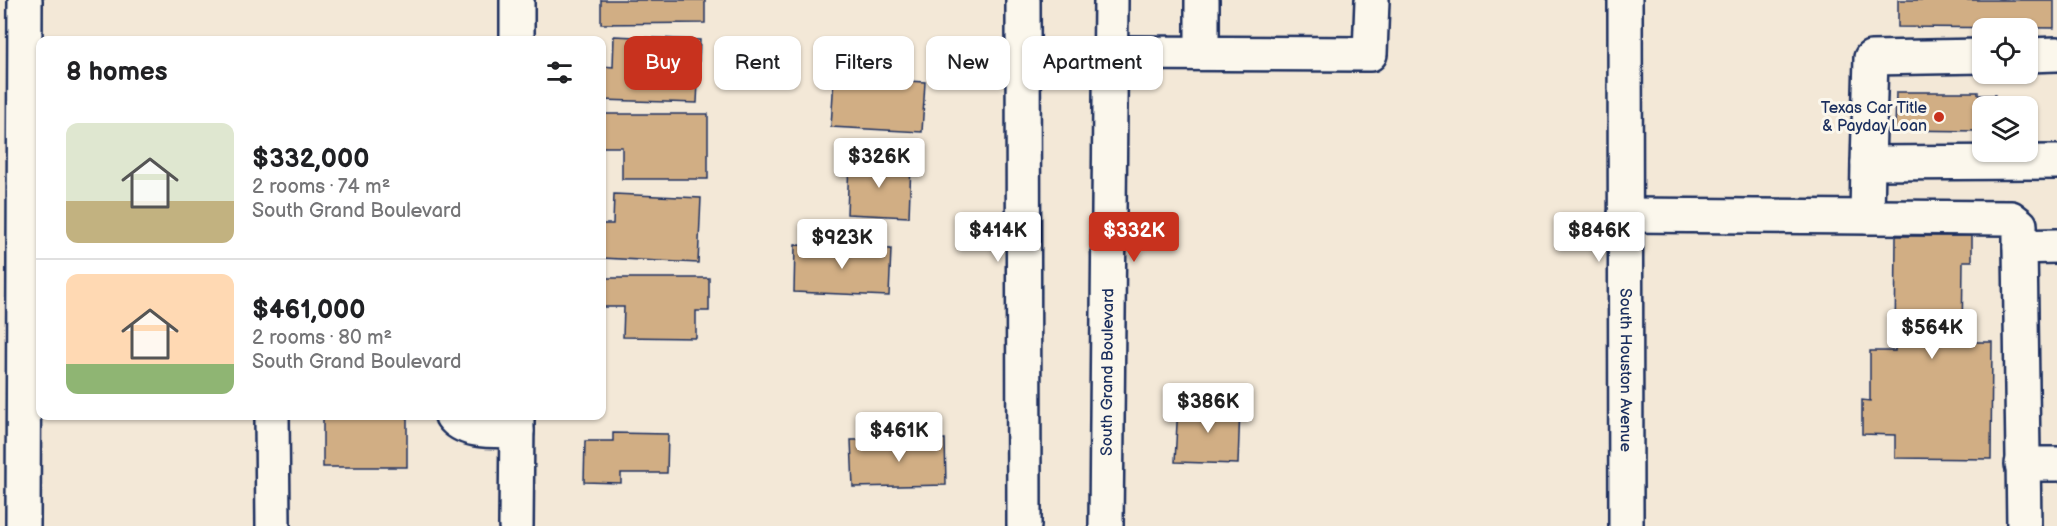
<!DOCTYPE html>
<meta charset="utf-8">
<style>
body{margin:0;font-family:"Balsamiq Sans",sans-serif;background:#f2f2f2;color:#202124;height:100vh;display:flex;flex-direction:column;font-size:22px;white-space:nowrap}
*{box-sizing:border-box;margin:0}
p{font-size:20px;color:#757577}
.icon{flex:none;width:33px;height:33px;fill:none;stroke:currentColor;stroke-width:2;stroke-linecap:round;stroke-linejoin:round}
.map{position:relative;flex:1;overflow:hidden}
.sheet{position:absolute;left:36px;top:36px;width:570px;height:384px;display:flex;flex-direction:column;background:#fff;border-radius:12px;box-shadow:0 2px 4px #0004}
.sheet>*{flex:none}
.top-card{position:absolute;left:624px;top:36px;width:570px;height:54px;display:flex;gap:12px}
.controls{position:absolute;left:1972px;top:18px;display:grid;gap:12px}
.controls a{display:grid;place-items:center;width:66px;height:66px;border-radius:12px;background:#fff;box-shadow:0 2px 4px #0004;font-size:30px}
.price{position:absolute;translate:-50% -51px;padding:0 14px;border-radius:6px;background:#fff;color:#222;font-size:20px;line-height:39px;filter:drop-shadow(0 2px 3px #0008)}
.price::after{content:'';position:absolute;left:50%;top:36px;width:18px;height:14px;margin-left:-9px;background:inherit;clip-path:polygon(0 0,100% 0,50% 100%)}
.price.selected{background:#c8321e;color:#fff}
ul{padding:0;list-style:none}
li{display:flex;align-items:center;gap:18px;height:150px;padding:0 30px}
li+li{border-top:2px solid #e0e0e0}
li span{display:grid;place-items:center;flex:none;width:168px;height:120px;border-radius:12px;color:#555}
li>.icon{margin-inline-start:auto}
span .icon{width:72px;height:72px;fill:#fffc;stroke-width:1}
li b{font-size:26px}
h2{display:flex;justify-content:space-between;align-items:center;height:72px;padding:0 30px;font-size:26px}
.tag{padding:0 21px;border-radius:12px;background:#fff;box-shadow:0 2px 4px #0004;font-size:21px;line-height:54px}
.tag.selected{background:#c8321e;color:#fff}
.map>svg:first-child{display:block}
.building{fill:#d1ae84;stroke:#1b2f5e;stroke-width:1.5}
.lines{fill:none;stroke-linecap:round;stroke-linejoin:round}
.minor-casing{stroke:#1b2f5e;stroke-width:38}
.minor{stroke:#fbf7ec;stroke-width:33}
.poi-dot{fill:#c8321e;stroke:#fbf7ec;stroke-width:2}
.labels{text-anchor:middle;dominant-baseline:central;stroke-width:6;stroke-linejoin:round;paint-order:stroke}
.poi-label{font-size:16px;fill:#1b2f5e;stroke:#fbf7ec;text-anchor:end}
.street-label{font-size:16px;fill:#1b2f5e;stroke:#fbf7ec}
</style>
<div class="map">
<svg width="2057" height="526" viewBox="0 0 2057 526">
<rect width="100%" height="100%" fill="#f3e8d7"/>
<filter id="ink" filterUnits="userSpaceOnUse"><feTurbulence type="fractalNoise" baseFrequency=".0167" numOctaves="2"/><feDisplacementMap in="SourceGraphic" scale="12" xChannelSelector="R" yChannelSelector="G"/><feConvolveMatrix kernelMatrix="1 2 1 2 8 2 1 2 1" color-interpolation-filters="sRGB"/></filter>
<g filter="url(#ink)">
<path class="building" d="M601,0H705V23L601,24Z
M1898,0H2054V28L1898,27Z
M614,36L700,40L697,103L602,100V66L613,67Z
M834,77L925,82L922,132L831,127Z
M1896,92H1978V95H1995V106H1983V128H1978V131L1895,130Z
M602,114H708V179H622V147H602Z
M849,161L911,164L909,217L847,214Z
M614,194L701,198L698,263L602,258V224H613Z
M1896,236H1972V261H1963L1962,342H1992L1991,459L1895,458V435L1862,434V400L1870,401V351H1895Z
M795,245L891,249L889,296L794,292Z
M602,278H709V311H696V338L623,337L624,307H602Z
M1178,404L1240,407L1238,464L1175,462Z
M323,416H407V467H323Z
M613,433L668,434L667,473H621V483L584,482L585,441H613Z
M945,439L946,485L853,487L851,440Z"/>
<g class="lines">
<g class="minor-casing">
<g id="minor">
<path d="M1023,0L1024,526"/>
<path d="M1202,0V53"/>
<path id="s1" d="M1625,0L1626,526"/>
<path d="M517,40V0"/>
<path d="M1110,53L1370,54L1372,0"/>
<path d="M2028,55L2057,54"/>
<path d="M1983,56L1871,58L1868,163L2057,162"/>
<path d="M1625,215L2011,218L2020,225V247L2057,246"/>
<path d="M1867,217L1868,163"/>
<path d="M2020,247L2024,526"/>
<path d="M272,416L273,526"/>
<path d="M452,416C465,434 497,430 517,431"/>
<path d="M2022,464H2057"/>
<path d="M23,526L25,0"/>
<path d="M516,526L517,416"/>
<path id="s2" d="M1106,526L1111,0"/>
</g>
</g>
<use href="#minor" class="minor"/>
</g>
</g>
<circle class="poi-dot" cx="1939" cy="117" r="6"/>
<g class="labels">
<g class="poi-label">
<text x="1927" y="108">Texas Car Title<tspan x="1927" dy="18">&amp; Payday Loan</tspan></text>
</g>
<g class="street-label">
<text stroke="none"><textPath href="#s2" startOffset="154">South Grand Boulevard</textPath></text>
<text stroke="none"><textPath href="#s1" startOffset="370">South Houston Avenue</textPath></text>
</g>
</g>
</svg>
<div class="controls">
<a><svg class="icon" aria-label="locate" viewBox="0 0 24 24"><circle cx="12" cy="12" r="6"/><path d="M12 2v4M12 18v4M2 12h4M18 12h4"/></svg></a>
<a><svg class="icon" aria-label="layers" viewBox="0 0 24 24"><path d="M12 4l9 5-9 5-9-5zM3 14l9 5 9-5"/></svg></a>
</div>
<b class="price" style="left:879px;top:189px">$326K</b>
<b class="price" style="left:998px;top:263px">$414K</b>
<b class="price selected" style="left:1134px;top:263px">$332K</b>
<b class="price" style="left:1599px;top:263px">$846K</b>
<b class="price" style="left:842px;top:270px">$923K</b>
<b class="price" style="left:1932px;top:360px">$564K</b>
<b class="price" style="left:1208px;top:434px">$386K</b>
<b class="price" style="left:899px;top:463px">$461K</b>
<div class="top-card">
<a class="tag selected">Buy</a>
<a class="tag">Rent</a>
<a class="tag">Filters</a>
<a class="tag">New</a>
<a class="tag">Apartment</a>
</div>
<section class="sheet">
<h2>8 homes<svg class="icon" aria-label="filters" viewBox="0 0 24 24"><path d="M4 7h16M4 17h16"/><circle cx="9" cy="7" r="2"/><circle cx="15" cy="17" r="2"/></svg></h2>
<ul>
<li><span style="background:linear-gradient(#dfe7d0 65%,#c2b280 0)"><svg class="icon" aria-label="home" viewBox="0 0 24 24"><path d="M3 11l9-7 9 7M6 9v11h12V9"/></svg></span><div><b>$332,000</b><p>2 rooms · 74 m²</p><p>South Grand Boulevard</p></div></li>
<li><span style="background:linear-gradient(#ffd9b3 75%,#8fb573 0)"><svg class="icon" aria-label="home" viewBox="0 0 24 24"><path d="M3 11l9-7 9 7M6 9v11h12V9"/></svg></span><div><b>$461,000</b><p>2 rooms · 80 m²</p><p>South Grand Boulevard</p></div></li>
</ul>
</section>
</div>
